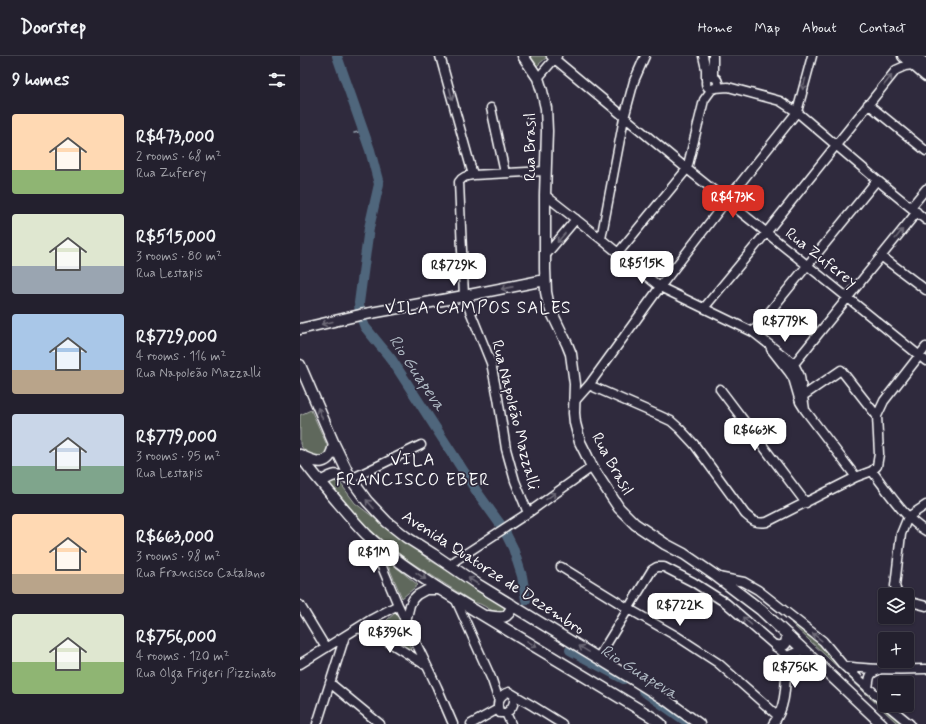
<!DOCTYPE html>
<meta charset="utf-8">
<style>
body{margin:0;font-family:Mynerve,sans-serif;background:#2b2836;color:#f1f3f6;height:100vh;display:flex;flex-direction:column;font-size:15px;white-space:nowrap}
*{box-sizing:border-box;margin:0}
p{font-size:13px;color:#a3a3aa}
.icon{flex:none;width:22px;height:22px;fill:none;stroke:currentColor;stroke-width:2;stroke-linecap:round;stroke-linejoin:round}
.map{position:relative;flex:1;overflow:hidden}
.side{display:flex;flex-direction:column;background:#23202e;width:300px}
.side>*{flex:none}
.tools{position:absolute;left:578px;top:532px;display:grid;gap:8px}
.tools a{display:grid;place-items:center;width:36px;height:36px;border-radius:4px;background:#23202e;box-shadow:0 1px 3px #0004,0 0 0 1px #403e4a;font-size:20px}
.price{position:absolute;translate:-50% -34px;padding:0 9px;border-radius:8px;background:#fff;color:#222;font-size:13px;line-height:26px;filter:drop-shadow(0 1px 2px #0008)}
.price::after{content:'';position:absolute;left:50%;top:24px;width:12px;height:9px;margin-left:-6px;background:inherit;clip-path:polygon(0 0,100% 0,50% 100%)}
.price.selected{background:#d93025;color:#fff}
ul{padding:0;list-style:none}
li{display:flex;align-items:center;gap:12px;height:100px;padding:0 12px}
li span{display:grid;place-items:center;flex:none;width:112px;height:80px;border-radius:4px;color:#555}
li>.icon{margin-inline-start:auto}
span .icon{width:48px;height:48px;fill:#fffc;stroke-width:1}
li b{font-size:17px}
h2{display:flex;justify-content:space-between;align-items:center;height:48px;padding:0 12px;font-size:17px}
header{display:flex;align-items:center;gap:24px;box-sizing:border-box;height:56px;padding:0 20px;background:#23202e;border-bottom:1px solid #403e4a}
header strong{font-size:19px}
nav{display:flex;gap:22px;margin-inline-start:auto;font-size:14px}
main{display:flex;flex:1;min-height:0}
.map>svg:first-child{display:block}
.green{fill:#5e675b;stroke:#aeb3ad}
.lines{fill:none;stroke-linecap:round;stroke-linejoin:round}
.stream{stroke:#96a3b0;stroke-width:1.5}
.river{stroke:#50667b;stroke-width:10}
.minor-casing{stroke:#fff;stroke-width:11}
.major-casing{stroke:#fff;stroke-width:13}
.minor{stroke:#2f2a3d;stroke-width:8}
.major{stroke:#2f2a3d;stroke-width:10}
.oneway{stroke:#6d6a77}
.labels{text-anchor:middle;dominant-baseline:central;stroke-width:3.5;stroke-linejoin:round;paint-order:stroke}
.street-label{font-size:16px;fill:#fff;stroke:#2f2a3d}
.neighbourhood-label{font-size:17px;letter-spacing:1px;fill:#fff;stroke:#2f2a3d}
.water-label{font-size:17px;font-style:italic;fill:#b0bac4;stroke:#2f2a3d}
</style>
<header>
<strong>Doorstep</strong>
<nav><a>Home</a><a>Map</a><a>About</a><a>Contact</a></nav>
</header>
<main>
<section class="side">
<h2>9 homes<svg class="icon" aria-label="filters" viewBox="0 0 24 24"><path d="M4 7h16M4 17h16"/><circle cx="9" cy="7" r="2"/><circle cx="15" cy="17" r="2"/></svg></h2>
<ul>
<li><span style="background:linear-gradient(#ffd9b3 70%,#8fb573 0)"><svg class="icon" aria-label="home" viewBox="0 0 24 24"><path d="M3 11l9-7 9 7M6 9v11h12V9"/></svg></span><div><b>R$473,000</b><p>2 rooms · 68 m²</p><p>Rua Zuferey</p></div></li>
<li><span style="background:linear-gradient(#dfe7d0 65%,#9aa5b1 0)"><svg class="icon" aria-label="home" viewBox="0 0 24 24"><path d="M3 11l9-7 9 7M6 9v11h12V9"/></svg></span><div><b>R$515,000</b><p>3 rooms · 80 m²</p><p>Rua Lestapis</p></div></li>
<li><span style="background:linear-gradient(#a9c7e8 70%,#b9a48a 0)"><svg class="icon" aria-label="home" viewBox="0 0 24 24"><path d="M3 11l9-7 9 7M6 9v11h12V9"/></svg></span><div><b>R$729,000</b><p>4 rooms · 116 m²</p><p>Rua Napoleão Mazzalli</p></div></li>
<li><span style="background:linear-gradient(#c9d6e8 65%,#7fa58c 0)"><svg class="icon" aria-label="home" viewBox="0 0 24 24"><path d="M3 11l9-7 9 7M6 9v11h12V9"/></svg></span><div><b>R$779,000</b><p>3 rooms · 95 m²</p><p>Rua Lestapis</p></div></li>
<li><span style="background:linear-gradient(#ffd9b3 75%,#b9a48a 0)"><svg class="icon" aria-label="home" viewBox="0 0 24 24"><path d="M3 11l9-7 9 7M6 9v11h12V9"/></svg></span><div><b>R$663,000</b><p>3 rooms · 98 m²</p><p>Rua Francisco Catalano</p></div></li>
<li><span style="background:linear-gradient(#dfe7d0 60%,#8fb573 0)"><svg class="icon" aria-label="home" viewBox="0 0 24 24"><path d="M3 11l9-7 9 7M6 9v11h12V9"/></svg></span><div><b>R$756,000</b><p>4 rooms · 120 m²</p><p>Rua Olga Frigeri Pizzinato</p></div></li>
</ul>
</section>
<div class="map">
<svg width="626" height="668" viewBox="0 0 626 668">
<rect width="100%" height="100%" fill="#2f2a3d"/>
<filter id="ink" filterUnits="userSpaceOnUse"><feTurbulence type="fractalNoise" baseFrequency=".025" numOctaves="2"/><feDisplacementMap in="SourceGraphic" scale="8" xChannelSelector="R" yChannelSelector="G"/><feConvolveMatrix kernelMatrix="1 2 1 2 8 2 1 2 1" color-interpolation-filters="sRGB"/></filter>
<g filter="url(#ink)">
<path class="green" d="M230,0H247V1L237,10Z
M11,354L27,389L28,394L26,399L19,402L11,399L5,396L0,388V359Z
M33,423L38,424L55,447L128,503L185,537L201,547L205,552L202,556C192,556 190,553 182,549C179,547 176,547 173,546L106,503L63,469L30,432L29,426Z
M85,502L118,529L102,542Z
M96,556L113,598L77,573Z
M491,567H498L608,668H598Z"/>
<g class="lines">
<path class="stream" d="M54,77L63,75"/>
<path class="river" d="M37,0L70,94L79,128L69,172L59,247L60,259L65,271L92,304L177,436L203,472L213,492L222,520L226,544
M270,594L324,623
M343,635L390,668"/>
<g class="minor-casing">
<path id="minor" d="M140,0L173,119
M251,0L387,113L548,242L626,305
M403,0L406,13V24
M413,21V0
M406 27a6 6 0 1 1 12 0a6 6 0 1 1-12 0Z
M238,22L257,0
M415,32L428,31L480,45L497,56L577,124L626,164
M568,48L626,95
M191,52L205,117
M245,139L301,183L360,231L453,276L494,308L500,320L505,354
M611,151L626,133
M301,183L324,62L334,25L345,0
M318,197L387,113L404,44L412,33
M245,200L276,163
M581,200L626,234
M404,252L466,177L596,14L605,10L613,9
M453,276L577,124
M471,293L489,316L493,322L500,346L505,354L556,421
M489,316L494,308L617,156
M289,329L358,359L371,365L380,373L394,388L445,458C453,465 456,468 467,466L556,421L572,415L577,410L579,398L577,360L584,345L626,291
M420,333L506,447
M503,340L541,314L577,360
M274,346L289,329L360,231L427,144L497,56L512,0
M572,415C587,434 605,463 626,475
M51,423L121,389
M228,457L215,425L206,393L198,342L191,307L164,240L159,126C163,120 167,120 173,119L245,115
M608,461L626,449
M69,482L80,506L98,549L137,631L153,668
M150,510L156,504L228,457L292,411
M261,511L329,553L378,581L418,607L478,660
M418,521L444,526L458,534L523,585L543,609L585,647
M598,539L595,530L601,478L608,461
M155,542L192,624L199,645
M607,545L626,550
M0,549L26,592
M106,565L110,549L113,543L117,539L126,534H141
M58,572L76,578L127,610
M487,600L497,596L506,597
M298,602L352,514L357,511H364L393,526L426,547L487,600
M0,608L72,563L98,549
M544,610C571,614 598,614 626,613
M30,627L80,668
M568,632C570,621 568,618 579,614
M214,640C215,647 212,653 206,657H200C195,648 200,638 209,636L233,650L262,668
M587,649L610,668
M206,657L211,668
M17,668L45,580
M171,668L198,653
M473,668C488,649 485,623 487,600"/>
</g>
<g class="major-casing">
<path id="major" d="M223,0L238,22L242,35L246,52L247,75L245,139V213L246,236L248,246L252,257L267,288L271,298L275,328L274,357L275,367L280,386L287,400L292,411L319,452L335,468L365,488L384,498L416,520L461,554L582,668
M603,0L626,20
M614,0L626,8
M0,273L60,259L164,240L245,224
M0,309L34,388L51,423L67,445L87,466L106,481L133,498L177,528L334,624L366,644L399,668
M0,399C9,413 20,425 30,437C42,451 54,466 67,479C89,500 115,517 141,534L352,661L361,668
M0,399C17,408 30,411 34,388
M21,426C35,417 36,418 51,423
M188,560C200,562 209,564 212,549
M476,590C486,591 487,587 487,578"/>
</g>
<use href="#minor" class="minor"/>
<use href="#major" class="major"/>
</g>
<defs><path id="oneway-shaft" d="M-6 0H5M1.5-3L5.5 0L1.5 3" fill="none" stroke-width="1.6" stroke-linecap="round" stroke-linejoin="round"/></defs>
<g class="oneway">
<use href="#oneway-shaft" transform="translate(588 24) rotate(-51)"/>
<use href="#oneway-shaft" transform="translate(504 28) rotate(105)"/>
<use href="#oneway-shaft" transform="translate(151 38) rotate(75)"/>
<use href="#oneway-shaft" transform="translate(599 178) rotate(-51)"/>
<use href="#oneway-shaft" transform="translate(261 182) rotate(131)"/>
<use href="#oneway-shaft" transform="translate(207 232) rotate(169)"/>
<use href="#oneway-shaft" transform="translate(27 267) rotate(166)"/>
<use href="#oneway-shaft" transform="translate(20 357) rotate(-113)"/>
<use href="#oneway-shaft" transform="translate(251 440) rotate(-35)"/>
<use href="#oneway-shaft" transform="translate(70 448) rotate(-132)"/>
<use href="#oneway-shaft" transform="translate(121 520) rotate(35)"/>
<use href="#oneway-shaft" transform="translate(173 525) rotate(-147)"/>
<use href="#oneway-shaft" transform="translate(447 565) rotate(-139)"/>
<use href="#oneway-shaft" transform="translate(517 581) rotate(-142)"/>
<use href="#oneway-shaft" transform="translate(232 588) rotate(32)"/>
<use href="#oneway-shaft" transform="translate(284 593) rotate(-149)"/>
</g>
</g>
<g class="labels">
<g class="street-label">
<text transform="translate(230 91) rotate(-90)">Rua Brasil</text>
<text transform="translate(521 202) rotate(38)">Rua Zuferey</text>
<text transform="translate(215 359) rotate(76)">Rua Napoleão Mazzalli</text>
<text transform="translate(312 408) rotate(61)">Rua Brasil</text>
<text transform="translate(193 517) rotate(33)">Avenida Quatorze de Dezembro</text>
</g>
<g class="neighbourhood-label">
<text x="178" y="252">VILA CAMPOS SALES</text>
<text x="113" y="404">VILA<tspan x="113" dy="20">FRANCISCO EBER</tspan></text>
</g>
<g class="water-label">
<text transform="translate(117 317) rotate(56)">Rio Guapeva</text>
<text transform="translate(339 616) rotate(32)">Rio Guapeva</text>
</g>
</g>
</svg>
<div class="tools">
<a><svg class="icon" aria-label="layers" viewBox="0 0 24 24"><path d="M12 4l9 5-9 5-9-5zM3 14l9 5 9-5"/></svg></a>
<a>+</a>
<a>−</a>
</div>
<b class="price selected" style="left:433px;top:163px">R$473K</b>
<b class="price" style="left:342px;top:229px">R$515K</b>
<b class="price" style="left:154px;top:231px">R$729K</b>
<b class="price" style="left:485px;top:287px">R$779K</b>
<b class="price" style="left:455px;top:396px">R$663K</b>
<b class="price" style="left:74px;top:518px">R$1M</b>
<b class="price" style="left:380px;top:571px">R$722K</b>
<b class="price" style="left:90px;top:598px">R$396K</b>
<b class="price" style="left:495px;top:633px">R$756K</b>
</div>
</main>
